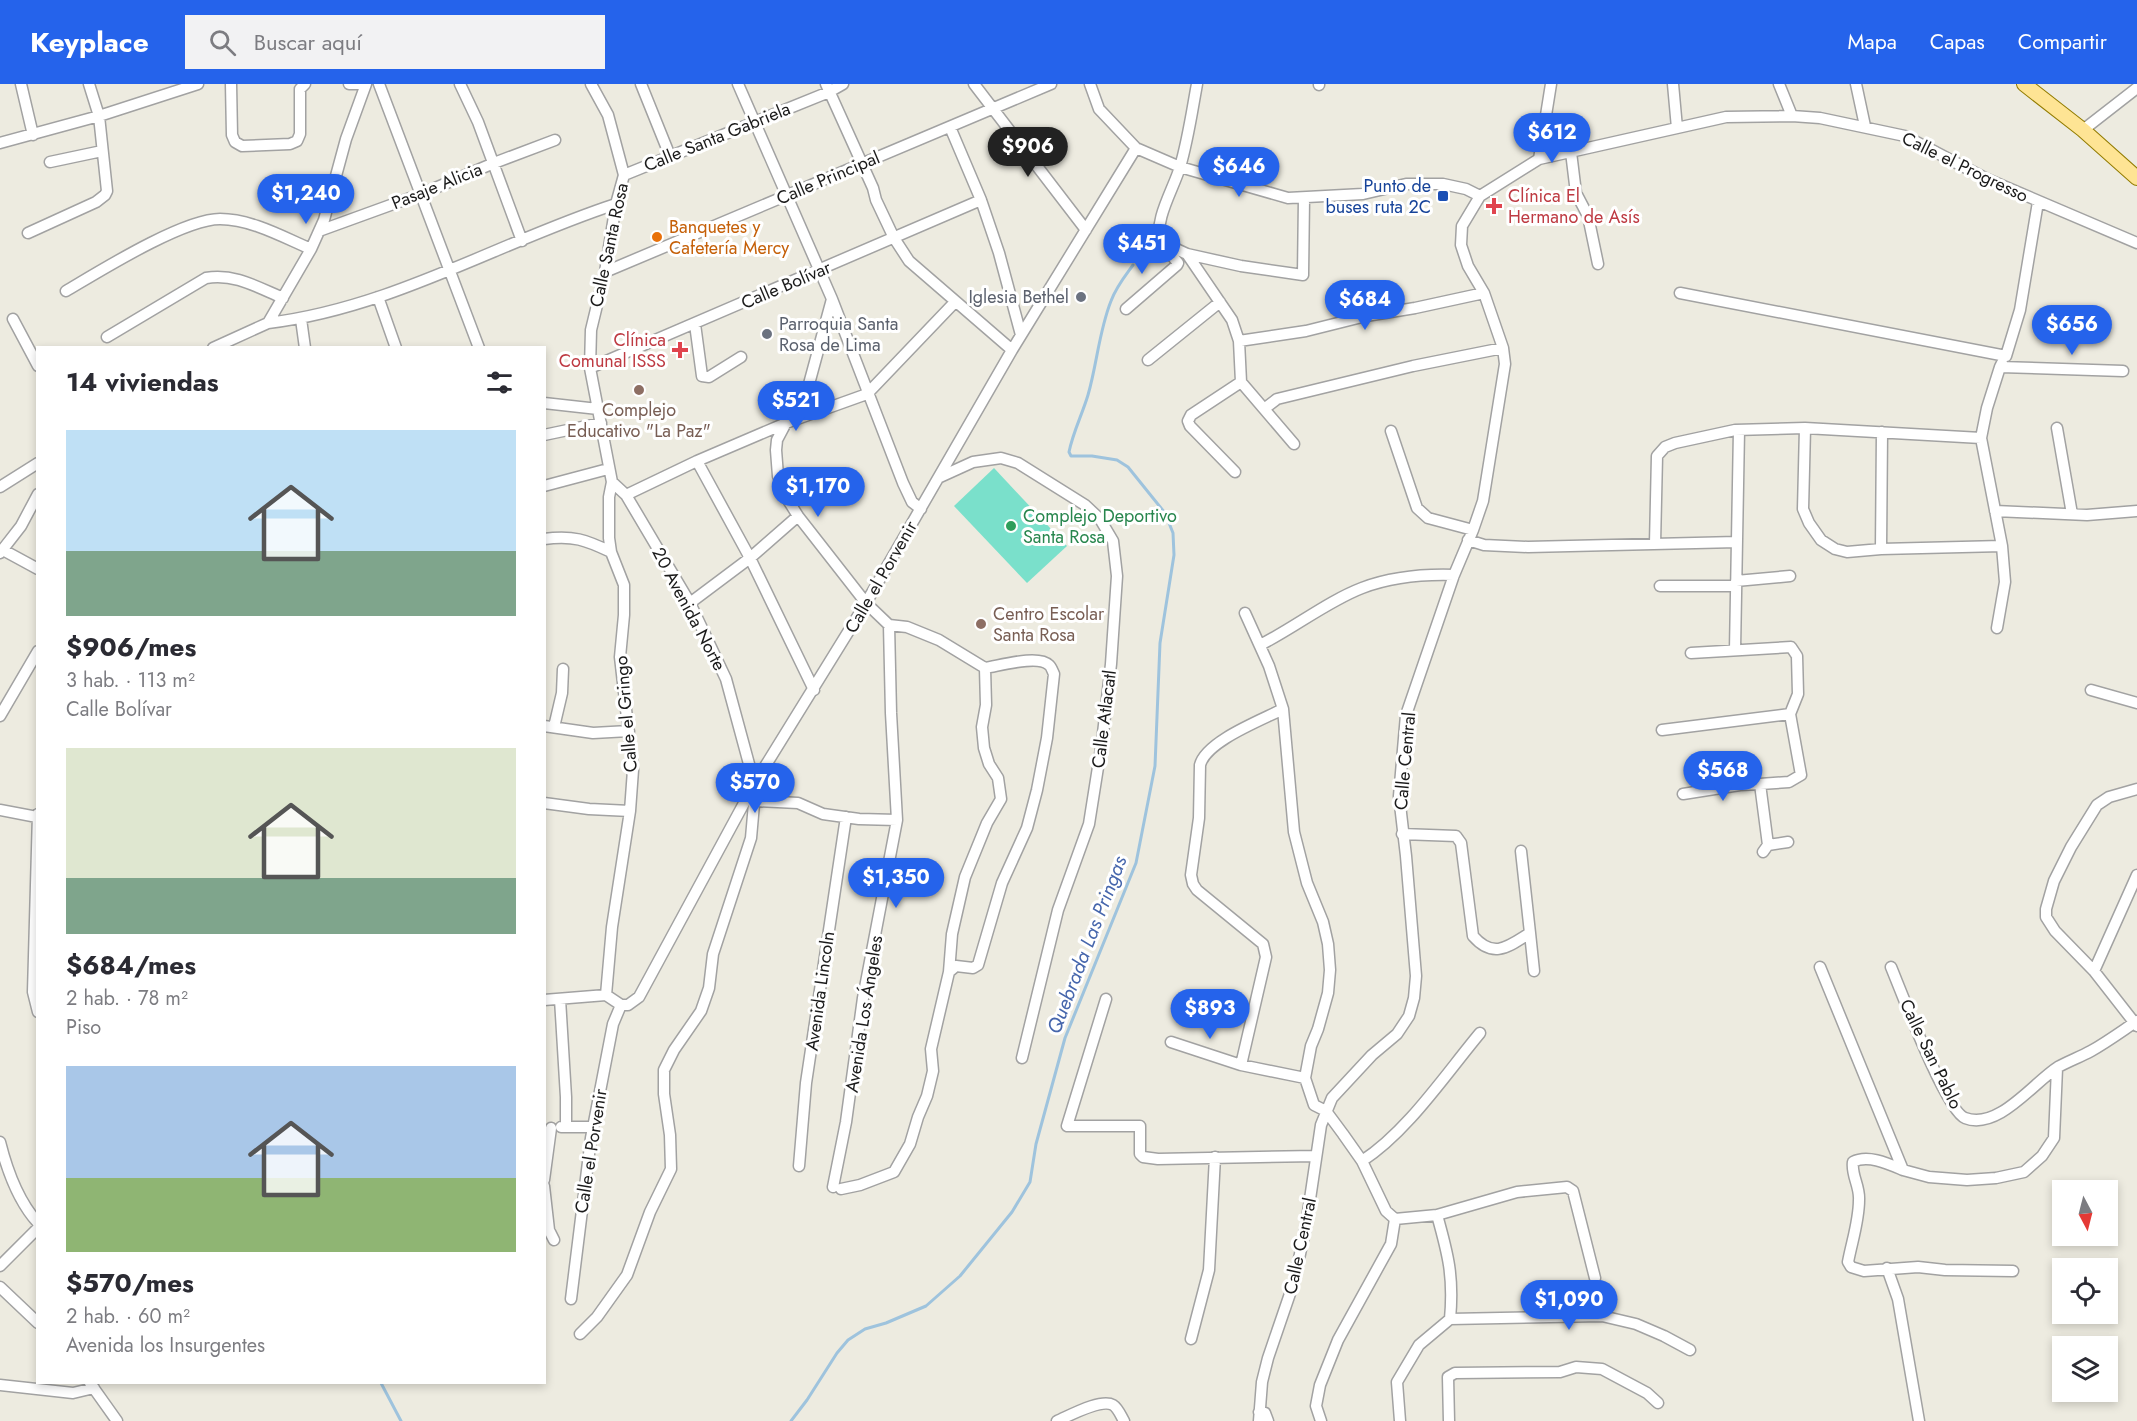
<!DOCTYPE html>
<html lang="es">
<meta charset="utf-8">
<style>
body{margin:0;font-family:Jost,sans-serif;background:#f2f2f3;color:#2b2b33;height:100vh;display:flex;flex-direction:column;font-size:22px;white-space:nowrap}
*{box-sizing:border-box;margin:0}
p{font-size:20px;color:#7c7c81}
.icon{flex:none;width:33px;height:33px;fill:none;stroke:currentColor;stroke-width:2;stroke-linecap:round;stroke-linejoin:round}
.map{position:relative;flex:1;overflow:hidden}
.panel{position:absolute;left:36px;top:262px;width:510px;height:1038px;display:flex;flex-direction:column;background:#fff;border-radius:0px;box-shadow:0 3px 9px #0003}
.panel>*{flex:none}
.needle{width:39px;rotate:173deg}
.tools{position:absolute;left:2052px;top:1096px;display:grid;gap:12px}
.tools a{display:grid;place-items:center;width:66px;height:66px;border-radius:0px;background:#fff;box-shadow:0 3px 9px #0003;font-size:30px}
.price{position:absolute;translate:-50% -51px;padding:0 14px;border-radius:21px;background:#2563eb;color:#fff;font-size:20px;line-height:39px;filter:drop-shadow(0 2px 3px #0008)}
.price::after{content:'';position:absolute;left:50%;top:36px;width:18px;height:14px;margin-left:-9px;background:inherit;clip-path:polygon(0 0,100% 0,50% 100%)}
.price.active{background:#222;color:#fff}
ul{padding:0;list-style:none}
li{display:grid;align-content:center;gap:12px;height:318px;padding:0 30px}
li span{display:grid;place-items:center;height:186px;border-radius:0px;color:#555}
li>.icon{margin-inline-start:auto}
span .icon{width:108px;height:108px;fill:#fffc;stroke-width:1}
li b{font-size:26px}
h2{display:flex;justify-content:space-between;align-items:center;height:72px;padding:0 30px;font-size:26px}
header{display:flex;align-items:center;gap:36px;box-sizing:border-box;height:84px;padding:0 30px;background:#2563eb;color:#fff}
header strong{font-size:28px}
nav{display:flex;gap:33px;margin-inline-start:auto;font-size:21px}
.search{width:420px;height:54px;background:#f2f2f3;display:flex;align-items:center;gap:15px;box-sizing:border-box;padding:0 21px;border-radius:0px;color:#7c7c81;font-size:22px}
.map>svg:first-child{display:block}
.pitch{fill:#7ae0cb}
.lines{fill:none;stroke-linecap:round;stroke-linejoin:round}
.stream{stroke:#9ec3dd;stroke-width:3}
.minor-casing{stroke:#a2a2a2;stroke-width:13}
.major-casing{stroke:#927c00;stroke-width:16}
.minor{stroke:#fff;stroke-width:10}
.major{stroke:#fee494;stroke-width:14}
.transit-dot{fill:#1a4fb4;stroke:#fff;stroke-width:2}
.health-dot{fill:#e0444e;stroke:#fff;stroke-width:2}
.food-dot{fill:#e8710a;stroke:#fff;stroke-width:2}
.worship-dot{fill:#6b7280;stroke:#fff;stroke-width:2}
.education-dot{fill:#8d6e63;stroke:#fff;stroke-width:2}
.leisure-dot{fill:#2e9e5b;stroke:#fff;stroke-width:2}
.labels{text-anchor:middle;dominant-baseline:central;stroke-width:6;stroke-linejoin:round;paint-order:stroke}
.street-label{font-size:18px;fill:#1b1b1b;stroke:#fff}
.transit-label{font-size:18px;fill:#164399;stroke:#fff;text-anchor:end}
.health-label{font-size:18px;fill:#be3a42;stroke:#fff;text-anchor:start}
.food-label{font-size:18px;fill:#c56008;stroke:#fff;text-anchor:start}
.worship-label{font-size:18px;fill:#5b616d;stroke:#fff;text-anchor:end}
.education-label{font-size:18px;fill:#785e54;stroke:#fff}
.leisure-label{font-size:18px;fill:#27864d;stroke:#fff;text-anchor:start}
.water-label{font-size:20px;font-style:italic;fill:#4666ac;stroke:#fff}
</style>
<header>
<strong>Keyplace</strong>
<div class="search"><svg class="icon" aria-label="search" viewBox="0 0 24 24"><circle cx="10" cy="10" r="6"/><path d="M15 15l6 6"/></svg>Buscar aquí</div>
<nav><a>Mapa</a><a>Capas</a><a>Compartir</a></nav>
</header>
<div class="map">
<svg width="2137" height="1337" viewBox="0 0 2137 1337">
<rect width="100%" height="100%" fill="#edebe0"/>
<path class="pitch" d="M994,384L1067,462L1027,499L954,422Z"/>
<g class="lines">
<path class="stream" d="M381,1299L401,1337
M791,1337L807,1316L837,1269L848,1256L865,1245L886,1239L926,1222L960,1192L1012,1128L1030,1098L1036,1060L1065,954L1136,779L1155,682L1160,559L1174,471L1173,449L1165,429L1128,383L1117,376L1092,372H1071L1069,368C1073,348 1082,331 1088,311C1097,280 1099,247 1111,217C1116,203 1125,192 1133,181"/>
<g class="minor-casing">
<path id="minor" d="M21,0L33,51
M231,0L232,51L235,58L242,62L290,60L297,57L300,50V5L305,0
M349,0H366
M379,0L479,264
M460,0L478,38L522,157
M591,0L608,31L624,91L616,120L605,188L591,246L590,284L612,398L609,413V454L611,468L624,501V531L620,573L633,686L630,727L612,843L606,911L621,921H628L639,913L756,697L866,519L1012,266L1136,64
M641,0L670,72
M826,0L873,104L876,116L894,154L909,177L1012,266
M974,0L1086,146
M1090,0L1099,25L1136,64L1180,83L1288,114L1363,110L1406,100H1443L1466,105L1480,112
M1197,0C1192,27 1188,56 1180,83C1174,104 1153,137 1161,158L1187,170L1232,236L1239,257L1241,298L1294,360
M1319,0V1
M1673,0L1677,44
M1779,0L1792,32
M1856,0L1865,42
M950,43L981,116L999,169L1021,251
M2083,46L2137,4
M0,59L99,32L198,0
M1571,68L1576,109L1588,132L1598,180
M1539,75L1726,33L1792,32L1820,34L1905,52L1987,95L2137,159
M50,78L102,67
M624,91L829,8L843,0
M319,147L421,110L494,79L555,56
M28,149L96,118L105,111L107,107L99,32L89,0
M1187,170L1241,182L1303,191L1304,114
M605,188L1051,0
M66,207C100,187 183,135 220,135C251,135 283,153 311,165
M1680,209L2006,272L2020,226L2038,118
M378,213L396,264
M832,215L903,399L912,418L921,425
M1126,225L1177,181L1178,179L1163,161
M13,235L38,282
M301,235L305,264
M268,239C392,224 499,158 616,120
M695,240L702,292L709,293L741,273
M107,253L206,194C234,189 257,203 283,214
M1239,257L1306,247L1366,232L1415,224L1484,209
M213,264L268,239L311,165L324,136L346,55L366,0
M1148,276L1220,218
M2002,279L2000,283L2123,287
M590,284L981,116
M544,319L598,325
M1264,325L1277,315L1413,282L1503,264
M1805,344L1803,425L1809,439L1821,456L1835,465L1847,468L1881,465L2002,462L1981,354
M2057,344L2072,430
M1391,347L1417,424L1428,434L1473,446
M544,351L601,339
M697,377L750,474L814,606
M1235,388L1190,342L1188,337L1191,331L1241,298
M940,393L973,378L1001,374L1018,379L1085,421L1100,435L1113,457L1117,492L1111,580L1102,658L1089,740L1058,826L1022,974
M544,402L608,385
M0,403L38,379
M626,411L697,377L786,339L809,300L832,215L738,0
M1995,427L2087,431L2137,427
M544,455C573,451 586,456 611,468
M1468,456L1484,461L1528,463L1737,458
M1655,460L1657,372L1665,363L1675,359L1735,346L1805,344L1981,354L1987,324L2000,283
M1881,465L1882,348
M3,466L38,485
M0,469L21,442L38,410
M1736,497L1790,492
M1660,502H1736
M690,519L750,474L798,432
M1245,529L1269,582L1283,625L1294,748L1307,799L1323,838L1328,860L1330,886L1328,909L1318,945L1311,962L1305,994L1314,1021L1326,1027L1343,1050L1362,1077L1386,1127L1395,1135L1437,1131L1517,1108L1567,1103L1573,1107L1595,1194
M1997,544L2005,498L2002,462
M1260,561C1294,544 1328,517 1362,504C1391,493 1423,490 1454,491
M1735,566L1739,346
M1691,569L1791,563L1797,572L1798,610L1790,630L1801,691L1789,698L1760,700L1768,761L1763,768
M2091,606L2137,619
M0,632L38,567
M544,642L593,649L629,647
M554,643L562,609L563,585
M1662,646L1790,630
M2137,705L2109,713L2097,721L2071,763L2054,797L2046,825V833L2055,847L2094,887L2137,942
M1683,710L1740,701L1760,700
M755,717L798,719L823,730L859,735L897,736
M544,719L589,725L630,727
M0,726L37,733
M38,730L33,908L38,928
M1402,750L1456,752L1461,759L1473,852C1494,876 1509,862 1530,849L1521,767
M1768,761L1788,758
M1530,849L1534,887
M1820,883L1903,1086L1929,1093L1967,1096L1996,1094L2024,1088L2042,1072L2054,1054L2057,984
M1891,883C1901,907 1946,1027 1965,1034C1998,1047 2034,998 2058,983C2069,977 2080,973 2091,967C2107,958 2122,947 2137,937
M2094,887L2137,791
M949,888L956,882L973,884L978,881L1002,799L1027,744L1037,706L1047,654L1054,590C1053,588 1051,582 1049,581C1038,570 999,582 985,584
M560,915L566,1013V1042
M1106,915L1067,1042H1140V1070L1143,1073L1158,1075L1316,1072
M544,916L606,911
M1171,958L1241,981L1305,994
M1241,981L1266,873L1263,860L1197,806L1193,800L1191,791L1199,734L1200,681C1206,657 1262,636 1283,625
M561,1043H593
M0,1058C7,1086 18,1117 38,1139
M1362,1077C1407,1048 1445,991 1480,949
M799,1082L806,999L846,733
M1903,1086C1889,1080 1868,1070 1853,1078C1851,1091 1860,1102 1859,1116C1859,1137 1852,1157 1848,1178L1851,1183L1864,1187L1918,1183L1945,1186L2013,1187
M544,1096L551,1044
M544,1102L549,1146L554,1156
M833,1103L846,1038L863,914L897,736L891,629L889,541
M841,1105L860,1101L894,1088L910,1060L918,1033L927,1012L933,987L931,965L949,888L952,850L965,793L987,739L1001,715L998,694L989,680L984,664L982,643L986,621L985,584L939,556L907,543L889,541L866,519L798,432L788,416L778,392L776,366L777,356L786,339L867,310L955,218
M0,1182L38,1144
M1887,1184L1898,1215L1919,1337
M0,1203L38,1239
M571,1215L591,1054L613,940L621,921
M1450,1235L1602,1232L1636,1240L1664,1252L1690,1266
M580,1250L597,1233L627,1191L650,1128L671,1085L670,1051L664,1010V986L674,966L701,927L709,904L713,870L751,754L756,697L752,691L726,595L690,519L626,411L612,398
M1191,1255L1209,1186L1215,1073
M90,1299L117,1337
M0,1301L73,1309L94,1304
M1259,1328L1265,1329L1268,1337
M1057,1337C1069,1332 1101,1314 1113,1321C1118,1324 1121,1332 1124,1337
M1259,1337L1262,1298L1268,1274L1294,1198L1306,1142L1321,1041L1332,1014L1372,971L1397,950L1409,932L1414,914L1416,892L1406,772L1399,712L1406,631L1454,491L1473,446L1483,417L1505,280L1503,264L1484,209L1468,182L1461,161L1462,142L1480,112L1539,75L1551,0
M1321,1337L1316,1322L1320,1301L1338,1256L1391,1160L1395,1135
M1400,1337L1397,1298L1419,1261L1450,1235C1454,1193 1448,1170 1437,1131
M1449,1337L1448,1293L1455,1289L1560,1288L1576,1283L1602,1285L1647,1309L1658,1319"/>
</g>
<g class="major-casing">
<path id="major" d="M2024,0L2083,46L2137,94"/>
</g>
<use href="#minor" class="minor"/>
<use href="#major" class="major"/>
</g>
<rect class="transit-dot" x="1437" y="106" width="12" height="12" rx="3"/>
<g class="health-dot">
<path d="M1491 113h6v6h6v6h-6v6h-6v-6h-6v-6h6z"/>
<path d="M677 257h6v6h6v6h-6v6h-6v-6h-6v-6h6z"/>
</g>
<circle class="food-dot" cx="657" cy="153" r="6"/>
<g class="worship-dot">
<circle cx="1081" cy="213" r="6"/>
<circle cx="767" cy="250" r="6"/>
</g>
<g class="education-dot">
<circle cx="639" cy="306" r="6"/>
<circle cx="981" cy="540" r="6"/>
</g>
<circle class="leisure-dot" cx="1011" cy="442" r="6"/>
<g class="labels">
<g class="street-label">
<text transform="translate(717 53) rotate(-22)">Calle Santa Gabriela</text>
<text transform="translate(1965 83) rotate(26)">Calle el Progresso</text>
<text transform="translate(828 94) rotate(-23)">Calle Principal</text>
<text transform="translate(437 102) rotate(-22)">Pasaje Alicia</text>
<text transform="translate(609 161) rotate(-78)">Calle Santa Rosa</text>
<text transform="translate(786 201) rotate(-23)">Calle Bolívar</text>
<text transform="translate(881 493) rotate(-60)">Calle el Porvenir</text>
<text transform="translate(689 525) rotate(62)">20 Avenida Norte</text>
<text transform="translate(626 630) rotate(-95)">Calle el Gringo</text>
<text transform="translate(1104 635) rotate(-83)">Calle Atlacatl</text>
<text transform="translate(1405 677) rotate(-85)">Calle Central</text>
<text transform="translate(820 907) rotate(-82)">Avenida Lincoln</text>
<text transform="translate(864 930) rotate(-81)">Avenida Los Ángeles</text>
<text transform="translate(1931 970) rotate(64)">Calle San Pablo</text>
<text transform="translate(591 1067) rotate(-81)">Calle el Porvenir</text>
<text transform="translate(1300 1162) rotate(-78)">Calle Central</text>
</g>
<g class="transit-label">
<text x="1431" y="102">Punto de<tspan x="1431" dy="21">buses ruta 2C</tspan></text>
</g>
<g class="health-label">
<text x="1508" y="112">Clínica El<tspan x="1508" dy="21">Hermano de Asís</tspan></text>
<text x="666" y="256" text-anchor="end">Clínica<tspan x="666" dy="21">Comunal ISSS</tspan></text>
</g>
<g class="food-label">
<text x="669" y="143">Banquetes y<tspan x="669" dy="21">Cafetería Mercy</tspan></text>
</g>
<g class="worship-label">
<text x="1069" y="213">Iglesia Bethel</text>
<text x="779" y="240" text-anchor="start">Parroquia Santa<tspan x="779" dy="21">Rosa de Lima</tspan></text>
</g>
<g class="education-label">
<text x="639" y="326">Complejo<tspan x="639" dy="21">Educativo "La Paz"</tspan></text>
<text x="993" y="530" text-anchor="start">Centro Escolar<tspan x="993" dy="21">Santa Rosa</tspan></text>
</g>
<g class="leisure-label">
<text x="1023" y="432">Complejo Deportivo<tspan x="1023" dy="21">Santa Rosa</tspan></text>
</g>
<g class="water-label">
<text transform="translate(1087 861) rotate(-69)">Quebrada Las Pringas</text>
</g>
</g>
</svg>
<div class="tools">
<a><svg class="needle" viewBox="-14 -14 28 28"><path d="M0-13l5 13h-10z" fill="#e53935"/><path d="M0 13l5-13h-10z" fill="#7c7c81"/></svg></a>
<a><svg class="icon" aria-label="locate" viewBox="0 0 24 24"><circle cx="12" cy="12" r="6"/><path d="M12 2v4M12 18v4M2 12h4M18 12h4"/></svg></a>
<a><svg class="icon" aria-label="layers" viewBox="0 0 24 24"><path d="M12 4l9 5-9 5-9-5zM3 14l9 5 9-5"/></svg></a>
</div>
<b class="price" style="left:1552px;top:80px">$612</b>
<b class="price active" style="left:1028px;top:94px">$906</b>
<b class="price" style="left:1239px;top:114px">$646</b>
<b class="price" style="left:306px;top:141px">$1,240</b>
<b class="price" style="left:1142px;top:191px">$451</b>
<b class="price" style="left:1365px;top:247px">$684</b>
<b class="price" style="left:2072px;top:272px">$656</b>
<b class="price" style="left:796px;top:348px">$521</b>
<b class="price" style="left:818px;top:434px">$1,170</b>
<b class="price" style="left:1723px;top:718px">$568</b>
<b class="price" style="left:755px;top:730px">$570</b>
<b class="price" style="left:896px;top:825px">$1,350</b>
<b class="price" style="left:1210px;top:956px">$893</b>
<b class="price" style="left:1569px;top:1247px">$1,090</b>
<section class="panel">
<h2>14 viviendas<svg class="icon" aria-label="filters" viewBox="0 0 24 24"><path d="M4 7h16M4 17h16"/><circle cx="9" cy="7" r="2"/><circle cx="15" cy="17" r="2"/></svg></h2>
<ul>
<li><span style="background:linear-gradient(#bfe0f5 65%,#7fa58c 0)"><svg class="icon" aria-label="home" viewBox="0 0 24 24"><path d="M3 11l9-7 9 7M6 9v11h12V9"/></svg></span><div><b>$906/mes</b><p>3 hab. · 113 m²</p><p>Calle Bolívar</p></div></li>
<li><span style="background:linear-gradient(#dfe7d0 70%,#7fa58c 0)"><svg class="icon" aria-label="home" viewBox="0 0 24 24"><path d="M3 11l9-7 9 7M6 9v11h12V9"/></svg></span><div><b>$684/mes</b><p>2 hab. · 78 m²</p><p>Piso</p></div></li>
<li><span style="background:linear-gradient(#a9c7e8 60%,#8fb573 0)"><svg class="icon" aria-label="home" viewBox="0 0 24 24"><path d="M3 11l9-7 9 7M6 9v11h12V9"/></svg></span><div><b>$570/mes</b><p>2 hab. · 60 m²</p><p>Avenida los Insurgentes</p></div></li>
</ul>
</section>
</div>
